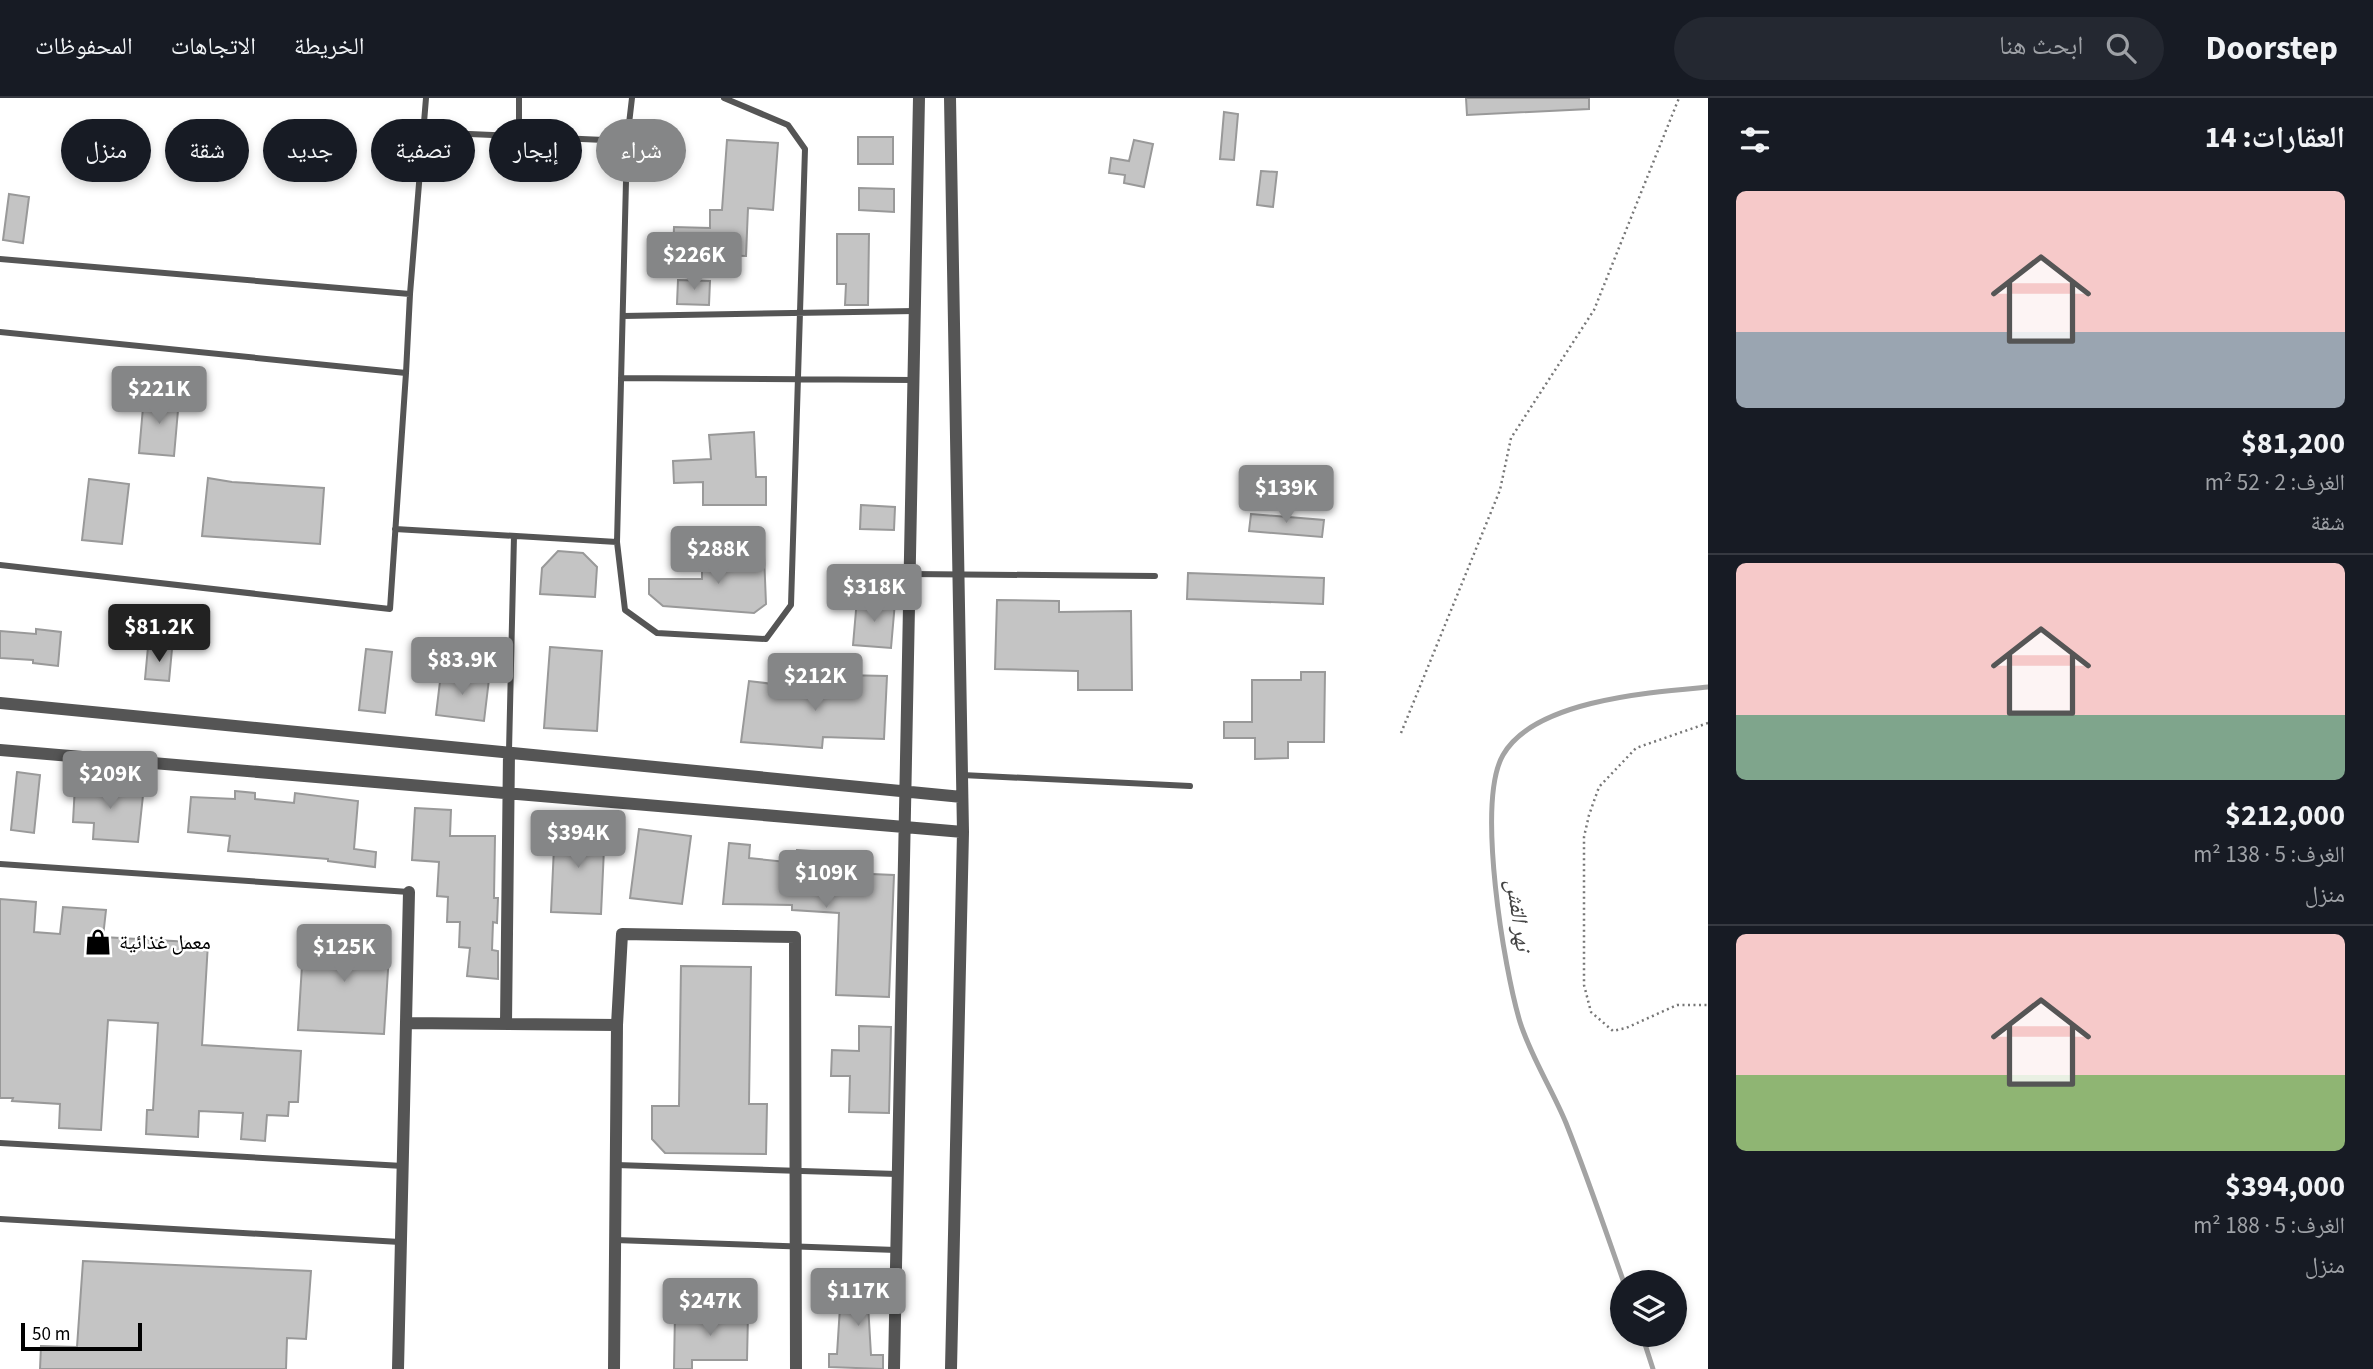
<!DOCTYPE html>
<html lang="ar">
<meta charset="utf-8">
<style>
body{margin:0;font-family:"Source Sans 3","Noto Naskh Arabic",sans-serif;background:#242831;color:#f1f3f6;direction:rtl;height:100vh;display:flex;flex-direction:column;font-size:26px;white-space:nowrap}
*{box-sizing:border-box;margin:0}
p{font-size:23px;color:#9ea1a6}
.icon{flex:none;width:38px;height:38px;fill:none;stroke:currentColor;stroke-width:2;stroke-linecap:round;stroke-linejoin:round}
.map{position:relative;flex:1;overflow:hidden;direction:ltr}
.side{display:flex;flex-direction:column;background:#171b24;width:665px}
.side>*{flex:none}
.guide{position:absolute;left:21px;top:21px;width:665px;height:63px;direction:rtl;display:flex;gap:14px}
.tools{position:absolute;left:1610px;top:1172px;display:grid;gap:14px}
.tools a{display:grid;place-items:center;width:77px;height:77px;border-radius:50%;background:#171b24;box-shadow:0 4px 10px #0003;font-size:35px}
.scale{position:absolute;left:21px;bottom:18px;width:121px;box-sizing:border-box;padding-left:7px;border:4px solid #000;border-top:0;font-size:19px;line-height:24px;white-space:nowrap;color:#000;-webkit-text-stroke:5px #fff;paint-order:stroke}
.price{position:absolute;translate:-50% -60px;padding:0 16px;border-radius:7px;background:#858687;color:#fff;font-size:23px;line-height:46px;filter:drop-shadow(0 2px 4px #0008)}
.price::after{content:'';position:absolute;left:50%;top:42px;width:21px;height:16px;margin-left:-10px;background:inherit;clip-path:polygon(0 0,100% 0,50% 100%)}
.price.on{background:#222;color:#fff}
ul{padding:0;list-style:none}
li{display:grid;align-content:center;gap:14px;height:371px;padding:0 28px}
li+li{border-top:2px solid #363941}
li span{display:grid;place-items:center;height:217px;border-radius:10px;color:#555}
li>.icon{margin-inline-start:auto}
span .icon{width:126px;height:126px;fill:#fffc;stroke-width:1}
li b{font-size:30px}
h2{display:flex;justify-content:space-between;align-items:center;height:84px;padding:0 28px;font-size:30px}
.pill{padding:0 24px;border-radius:32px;background:#171b24;box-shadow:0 4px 10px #0003;font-size:24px;line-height:63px}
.pill.on{background:#858687;color:#fff}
header{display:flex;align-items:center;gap:42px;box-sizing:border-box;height:98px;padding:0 35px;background:#171b24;border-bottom:2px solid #363941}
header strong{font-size:33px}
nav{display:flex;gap:38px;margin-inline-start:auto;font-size:24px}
.search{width:490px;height:63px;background:#242831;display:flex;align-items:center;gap:18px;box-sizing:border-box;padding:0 24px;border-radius:38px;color:#9ea1a6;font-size:26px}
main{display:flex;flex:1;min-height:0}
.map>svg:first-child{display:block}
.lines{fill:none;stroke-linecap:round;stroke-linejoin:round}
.stream{stroke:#a3a3a3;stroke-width:5}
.building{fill:#c4c4c4;stroke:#999;stroke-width:2}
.path{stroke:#777;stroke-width:2.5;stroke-dasharray:2 3.5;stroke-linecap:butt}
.service{stroke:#555;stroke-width:6}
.minor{stroke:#555;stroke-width:12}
.labels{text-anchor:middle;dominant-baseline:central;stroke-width:5;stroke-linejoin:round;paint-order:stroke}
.poi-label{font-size:21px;fill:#000;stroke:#fff;text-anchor:start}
.water-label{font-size:23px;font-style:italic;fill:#444;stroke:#fff}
</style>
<header>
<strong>Doorstep</strong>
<div class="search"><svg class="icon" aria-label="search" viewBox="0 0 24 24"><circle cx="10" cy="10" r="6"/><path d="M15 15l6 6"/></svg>ابحث هنا</div>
<nav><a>الخريطة</a><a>الاتجاهات</a><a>المحفوظات</a></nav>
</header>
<main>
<section class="side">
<h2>العقارات: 14<svg class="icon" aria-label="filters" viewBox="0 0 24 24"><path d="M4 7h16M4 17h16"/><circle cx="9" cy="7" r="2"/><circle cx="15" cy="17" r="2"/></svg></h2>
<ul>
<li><span style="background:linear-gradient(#f6c9c9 65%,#9aa5b1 0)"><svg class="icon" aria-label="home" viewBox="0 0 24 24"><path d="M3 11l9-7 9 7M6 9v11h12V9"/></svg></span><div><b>$81,200</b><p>الغرف: 2 · 52 m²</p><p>شقة</p></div></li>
<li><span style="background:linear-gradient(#f6c9c9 70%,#7fa58c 0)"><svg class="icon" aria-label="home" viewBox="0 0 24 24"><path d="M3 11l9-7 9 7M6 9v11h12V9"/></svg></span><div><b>$212,000</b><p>الغرف: 5 · 138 m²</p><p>منزل</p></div></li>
<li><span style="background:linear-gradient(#f6c9c9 65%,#8fb573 0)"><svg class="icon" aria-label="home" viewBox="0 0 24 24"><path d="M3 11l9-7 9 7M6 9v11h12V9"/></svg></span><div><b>$394,000</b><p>الغرف: 5 · 188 m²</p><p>منزل</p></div></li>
</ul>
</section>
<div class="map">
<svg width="1708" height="1271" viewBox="0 0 1708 1271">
<rect width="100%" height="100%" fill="#fff"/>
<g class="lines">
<path class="stream" d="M1624,1185C1605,1131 1587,1078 1566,1025C1552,991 1531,959 1520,924C1504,871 1476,704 1503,657C1534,602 1652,594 1708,589
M1642,1237L1653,1271"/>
</g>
<path class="building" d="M1466,0H1589V11L1467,17Z
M1224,14L1238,16L1234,62L1220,61Z
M858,39H893V66H858Z
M727,42L778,45L773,112L748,110L746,158L673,156L674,129L710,130V112H722Z
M1134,42L1153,46L1144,89L1124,85L1125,77L1109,75L1111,60L1129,63Z
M1261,73L1277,74L1273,109L1257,107Z
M859,90L894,91V114L859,112Z
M9,96L29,99L23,145L3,142Z
M837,136H869L868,207H845L846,186H837Z
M678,182L710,183L709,207L677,206Z
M144,298L179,301L174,358L139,355Z
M754,334L756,379H766V407H703V384L674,385L673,363L711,361L709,337Z
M208,380L232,384L324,390L320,446L202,438Z
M89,381L129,386L122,446L82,442Z
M861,407L895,409L894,432L860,431Z
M1251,416L1324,422L1322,439L1249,433Z
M558,453L583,455L597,469L595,499L540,496L542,470Z
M764,456L766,506L754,515L663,508L649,496V481H702V457Z
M1188,475L1324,480L1323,506L1187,501Z
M857,501L895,504L891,550L853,547Z
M997,502L1059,503V514L1131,513L1132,592H1078V573L995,571Z
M36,531L61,534L58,568L33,565V562L0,560V533L36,536Z
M148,549L172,551L169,583L145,581Z
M550,549L602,553L597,633L544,630Z
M366,551L392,554L385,615L359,612Z
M1301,574H1325L1324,644H1288V660L1255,661V640H1224V624H1252V582H1301Z
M441,575L489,581L484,623L436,617Z
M841,577L887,578L884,641L823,639L822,650L741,644L749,583L789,588L788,592L840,596Z
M17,674L40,677L34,735L11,732Z
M122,685L144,688L138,744L93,741L94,725L73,724L75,687L121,690Z
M235,693L255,695V701L294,705L295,695L358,703L354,751L376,754L375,769L328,763V761L228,753L230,738L188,734L191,699L235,701Z
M415,710L451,712L450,738H495L494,800H498L497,825L493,824L492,852L498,853V881L467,878L470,850L459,849L460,824H447L448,799L437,798L439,764L412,762Z
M555,727L605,729L601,816L551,814Z
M639,731L691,738L682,806L630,800Z
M729,745L750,747L749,760L796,765L797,752L826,754L824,774L894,777L889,899L836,897L839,815L792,812V807L723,806Z
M0,801L36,804L34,834L60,836L63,809L106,812L103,839L208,845L202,947L301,953L298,1004H289L288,1018L267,1017L265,1043L241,1041L243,1015L199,1013L198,1039L146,1036L147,1012H153L158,925L108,922L101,1032L59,1030L60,1006L12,1003L13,1000H0Z
M304,835L390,840L384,936L298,932Z
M681,868L751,869L749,1006H767L766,1056L665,1055L652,1041V1008H679Z
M859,928L891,929L889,1015L849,1014L850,978H831L832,952L859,953Z
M83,1163L311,1173L306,1241L287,1240L286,1271H40L41,1248L77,1249Z
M852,1181L887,1182V1198H879V1206H868L871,1257H883V1271L829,1269V1256H837L840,1209H851Z
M675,1214L748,1216L747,1262H692V1271H674Z"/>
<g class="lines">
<path class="path" d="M1708,625L1636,650L1599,689L1589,717L1584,739V887L1591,914L1613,933L1626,930L1677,907H1708
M1401,635L1500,392L1511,340L1594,212L1679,0"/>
<path class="service" d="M519,38V0
M627,43L632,0
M0,161L410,196L406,275L0,234
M410,196L426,0
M623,218L915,213
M621,280L914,282
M395,431L617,444L627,43L423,34
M617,444L625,512L657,535L766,541L791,507L805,51L788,27L724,0
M0,467L390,511L406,275
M910,476L1155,478
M509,653L514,438
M962,677L1190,688
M0,766L409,794
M0,1045L403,1068
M616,1067L897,1076
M0,1121L400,1144
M615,1142L896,1152"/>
<path class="minor" d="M950,0L963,734L951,1271
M0,605L962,699
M0,652L963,734
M406,925L617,927
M506,926L509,654
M398,1271L409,794
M614,1271L617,927L622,836L795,839L796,1271
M894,1271L919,0"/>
</g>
<defs>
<g id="shop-bare" transform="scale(2.1)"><path d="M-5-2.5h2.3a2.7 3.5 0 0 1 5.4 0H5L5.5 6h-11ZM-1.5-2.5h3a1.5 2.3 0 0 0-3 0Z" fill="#000" stroke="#fff" stroke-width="2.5" paint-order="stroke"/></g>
</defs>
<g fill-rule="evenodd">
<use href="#shop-bare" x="98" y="844"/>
</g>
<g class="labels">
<g class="poi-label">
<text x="119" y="844">معمل غذائية</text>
</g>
<g class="water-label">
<text transform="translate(1519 817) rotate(82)">نهر القش</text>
</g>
</g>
</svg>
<div class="tools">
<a><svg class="icon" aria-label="layers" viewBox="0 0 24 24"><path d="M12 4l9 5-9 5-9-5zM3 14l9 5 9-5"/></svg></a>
</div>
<div class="scale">50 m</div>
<b class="price" style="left:694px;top:194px">$226K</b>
<b class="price" style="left:159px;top:328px">$221K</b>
<b class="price" style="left:1286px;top:427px">$139K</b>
<b class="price" style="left:718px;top:488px">$288K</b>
<b class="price" style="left:874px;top:526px">$318K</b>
<b class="price on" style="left:159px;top:566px">$81.2K</b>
<b class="price" style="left:462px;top:599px">$83.9K</b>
<b class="price" style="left:815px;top:615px">$212K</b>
<b class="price" style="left:110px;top:713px">$209K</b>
<b class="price" style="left:578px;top:772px">$394K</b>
<b class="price" style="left:826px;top:812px">$109K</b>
<b class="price" style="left:344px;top:886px">$125K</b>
<b class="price" style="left:858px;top:1230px">$117K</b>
<b class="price" style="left:710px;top:1240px">$247K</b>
<div class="guide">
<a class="pill on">شراء</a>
<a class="pill">إيجار</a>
<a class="pill">تصفية</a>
<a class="pill">جديد</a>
<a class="pill">شقة</a>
<a class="pill">منزل</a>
</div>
</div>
</main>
